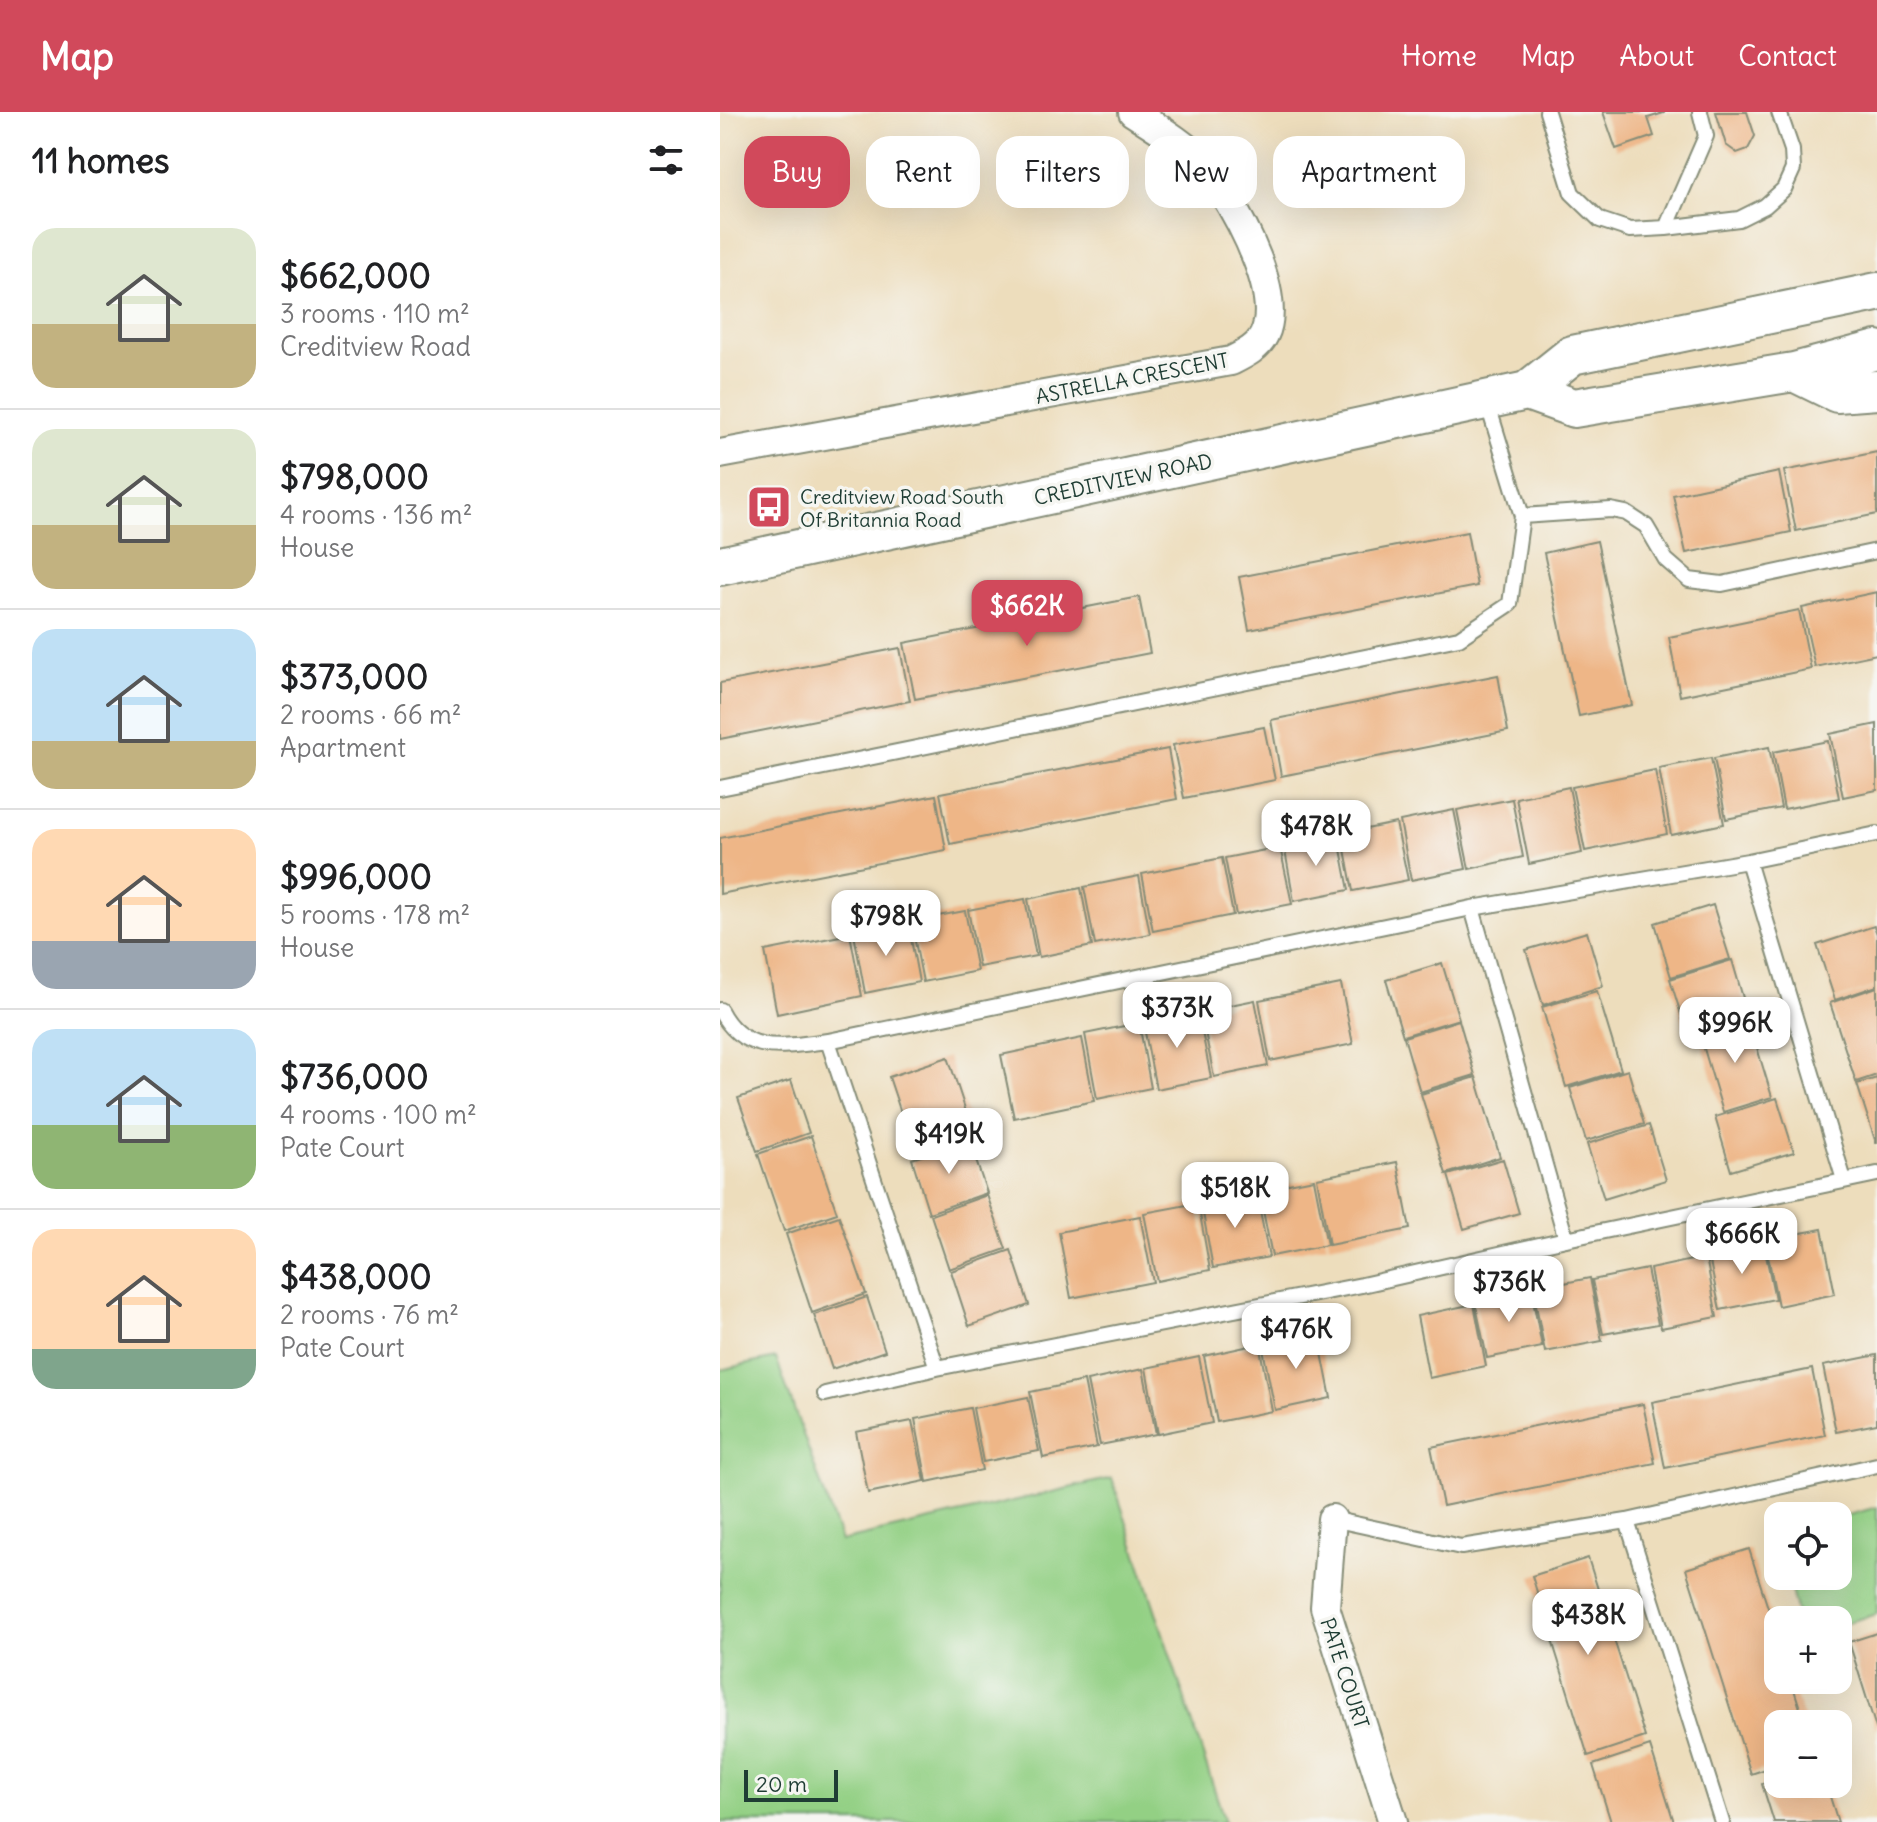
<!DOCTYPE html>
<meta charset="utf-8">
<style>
body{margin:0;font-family:Delius,sans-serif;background:#f2f2f2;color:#202124;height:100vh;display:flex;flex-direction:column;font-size:30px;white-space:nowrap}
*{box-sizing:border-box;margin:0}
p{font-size:26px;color:#757577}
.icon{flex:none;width:44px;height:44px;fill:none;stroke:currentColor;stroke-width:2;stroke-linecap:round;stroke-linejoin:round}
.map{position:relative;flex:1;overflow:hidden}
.side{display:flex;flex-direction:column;background:#fff;width:720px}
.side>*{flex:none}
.banner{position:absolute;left:24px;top:24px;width:760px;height:72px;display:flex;gap:16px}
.buttons{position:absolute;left:1044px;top:1390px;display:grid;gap:16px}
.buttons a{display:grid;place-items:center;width:88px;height:88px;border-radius:16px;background:#fff;box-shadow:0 8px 32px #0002;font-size:40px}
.scale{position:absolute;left:24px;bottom:20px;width:94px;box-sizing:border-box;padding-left:8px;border:4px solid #1f3d34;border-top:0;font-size:22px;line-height:28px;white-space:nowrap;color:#1f3d34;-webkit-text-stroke:6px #f6f6f2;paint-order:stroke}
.price{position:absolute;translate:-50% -68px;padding:0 18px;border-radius:16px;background:#fff;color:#222;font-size:26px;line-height:52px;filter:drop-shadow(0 2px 4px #0008)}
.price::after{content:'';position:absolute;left:50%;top:48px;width:24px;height:18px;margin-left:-12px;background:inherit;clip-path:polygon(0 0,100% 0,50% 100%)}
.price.current{background:#d1495b;color:#fff}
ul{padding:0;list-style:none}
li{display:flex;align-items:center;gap:24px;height:200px;padding:0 32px}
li+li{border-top:2px solid #e0e0e0}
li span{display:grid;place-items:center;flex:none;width:224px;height:160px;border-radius:24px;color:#555}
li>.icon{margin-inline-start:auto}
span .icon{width:96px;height:96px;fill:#fffc;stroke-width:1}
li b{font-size:34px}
h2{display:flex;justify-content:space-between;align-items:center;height:96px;padding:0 32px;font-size:34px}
.pill{padding:0 28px;border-radius:24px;background:#fff;box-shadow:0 8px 32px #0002;font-size:28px;line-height:72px}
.pill.current{background:#d1495b;color:#fff}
header{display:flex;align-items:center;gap:48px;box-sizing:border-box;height:112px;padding:0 40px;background:#d1495b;color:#fff}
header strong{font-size:38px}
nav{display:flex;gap:44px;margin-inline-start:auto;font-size:28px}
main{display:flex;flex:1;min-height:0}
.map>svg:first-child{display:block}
.green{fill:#93d084;stroke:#59865c;stroke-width:2}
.building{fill:#eeb687}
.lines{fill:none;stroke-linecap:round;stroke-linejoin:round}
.lane-casing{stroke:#868d78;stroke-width:18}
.street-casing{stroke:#868d78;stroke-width:32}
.secondary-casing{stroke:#868d78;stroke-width:42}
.lane{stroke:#fff;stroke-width:14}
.street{stroke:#fff;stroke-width:28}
.secondary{stroke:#fff;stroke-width:38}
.labels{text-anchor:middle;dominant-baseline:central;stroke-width:7;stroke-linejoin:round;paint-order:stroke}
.street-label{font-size:20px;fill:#1f3d34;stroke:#f6f6f2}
.poi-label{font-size:20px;fill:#1f3d34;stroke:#f6f6f2;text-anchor:start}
</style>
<header>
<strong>Map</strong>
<nav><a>Home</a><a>Map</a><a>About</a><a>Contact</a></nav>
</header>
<main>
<section class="side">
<h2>11 homes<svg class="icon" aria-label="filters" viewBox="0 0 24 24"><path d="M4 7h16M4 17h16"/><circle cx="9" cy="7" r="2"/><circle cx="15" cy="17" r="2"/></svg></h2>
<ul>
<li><span style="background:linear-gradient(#dfe7d0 60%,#c2b280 0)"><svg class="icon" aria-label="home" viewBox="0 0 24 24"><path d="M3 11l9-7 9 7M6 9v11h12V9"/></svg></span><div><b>$662,000</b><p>3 rooms · 110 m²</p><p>Creditview Road</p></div></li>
<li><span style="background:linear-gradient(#dfe7d0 60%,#c2b280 0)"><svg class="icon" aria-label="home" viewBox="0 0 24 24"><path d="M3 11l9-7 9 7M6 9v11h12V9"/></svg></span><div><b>$798,000</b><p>4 rooms · 136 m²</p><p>House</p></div></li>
<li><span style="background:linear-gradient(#bfe0f5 70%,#c2b280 0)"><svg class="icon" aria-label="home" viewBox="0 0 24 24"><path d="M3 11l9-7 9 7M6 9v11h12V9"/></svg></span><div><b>$373,000</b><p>2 rooms · 66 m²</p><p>Apartment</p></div></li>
<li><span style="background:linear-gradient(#ffd9b3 70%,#9aa5b1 0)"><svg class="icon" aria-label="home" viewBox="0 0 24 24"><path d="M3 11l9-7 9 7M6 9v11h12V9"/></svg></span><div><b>$996,000</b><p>5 rooms · 178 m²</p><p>House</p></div></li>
<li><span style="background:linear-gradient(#bfe0f5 60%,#8fb573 0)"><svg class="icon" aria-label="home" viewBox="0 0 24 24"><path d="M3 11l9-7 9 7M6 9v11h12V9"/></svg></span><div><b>$736,000</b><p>4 rooms · 100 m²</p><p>Pate Court</p></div></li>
<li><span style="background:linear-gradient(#ffd9b3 75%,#7fa58c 0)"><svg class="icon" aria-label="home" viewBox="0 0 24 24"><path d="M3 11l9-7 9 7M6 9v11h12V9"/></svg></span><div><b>$438,000</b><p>2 rooms · 76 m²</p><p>Pate Court</p></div></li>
</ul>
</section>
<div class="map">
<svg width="1157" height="1710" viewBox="0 0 1157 1710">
<rect width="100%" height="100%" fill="#f6f6f2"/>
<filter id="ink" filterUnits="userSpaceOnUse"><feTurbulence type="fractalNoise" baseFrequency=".0125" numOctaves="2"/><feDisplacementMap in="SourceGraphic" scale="16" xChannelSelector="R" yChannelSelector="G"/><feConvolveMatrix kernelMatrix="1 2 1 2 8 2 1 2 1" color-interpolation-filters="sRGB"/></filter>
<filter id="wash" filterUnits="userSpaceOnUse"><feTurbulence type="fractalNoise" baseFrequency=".006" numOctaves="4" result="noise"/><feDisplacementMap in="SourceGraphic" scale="32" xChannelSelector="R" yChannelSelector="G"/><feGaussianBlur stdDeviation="1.8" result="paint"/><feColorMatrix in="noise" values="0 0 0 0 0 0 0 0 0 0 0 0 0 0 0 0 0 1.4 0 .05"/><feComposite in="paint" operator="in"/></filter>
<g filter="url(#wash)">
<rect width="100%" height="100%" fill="#edddbc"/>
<path class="green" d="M56,1246L121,1429L392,1366L505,1710H0V1258Z
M1157,1395V1502L1118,1513V1508H1079L1067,1464H1118V1406Z"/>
<g id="blocks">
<path class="building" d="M883,0H944V1L928,6L934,24L896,37Z
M996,0H1027L1035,24L1028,37L1017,41L1006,33Z
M1157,340V402L1076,419L1064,359Z
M1059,360L1071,420L966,441L953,383Z
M747,420L757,474L529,518L519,465Z
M877,429L912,593L859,604L824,441Z
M1157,480V542L1095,555L1082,496Z
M419,485L430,541L195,587L184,531Z
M1079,498L1091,557L960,584L949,525Z
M180,536L190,589L0,627V571Z
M778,563L788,619L561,664L551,608Z
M1157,612V678L1123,685L1110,622Z
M544,615L555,668L464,686L453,633Z
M1108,629L1119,686L1064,697L1053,640Z
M1049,635L1061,696L1006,707L994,646Z
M448,637L457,687L230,732L220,681Z
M991,646L1004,712L951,723L939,656Z
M935,658L947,722L865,739L852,675Z
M849,675L862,741L809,752L796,686Z
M216,683L226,738L0,782V726Z
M792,687L803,745L749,757L737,698Z
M734,698L746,757L691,768L680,709Z
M676,711L688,768L633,779L622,722Z
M618,722L629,778L574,789L564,733Z
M560,735L572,792L516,803L505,746Z
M502,746L513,803L433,819L422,762Z
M419,764L430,822L375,833L364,775Z
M361,776L372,834L319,845L308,787Z
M305,787L316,844L259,855L248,798Z
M993,793L1010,847L951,865L935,811Z
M245,799L257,859L203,870L191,809Z
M188,811L199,870L145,881L134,822Z
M1154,814L1157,822V874L1115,888L1097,833Z
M867,820L883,874L823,893L806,838Z
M130,822L142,884L57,902L45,839Z
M1012,848L1028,903L967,922L950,867Z
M722,851L739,907L683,924L666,868Z
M621,872L633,932L550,949L539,888Z
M1157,875V963L1136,970L1110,891Z
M877,879L901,958L846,975L822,895Z
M535,888L548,954L494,965L481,899Z
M478,899L491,966L436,977L423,910Z
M1028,906L1052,985L1003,1000L979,920Z
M739,908L755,963L700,980L684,925Z
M419,911L431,976L377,987L365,922Z
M362,926L374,989L294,1006L281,943Z
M228,945L254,1024L195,1043L169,965Z
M908,958L924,1012L866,1029L850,976Z
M756,965L780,1045L726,1062L701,982Z
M1157,966V1031H1156L1137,972Z
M71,968L89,1021L37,1039L18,986Z
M1057,986L1074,1040L1011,1059L995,1005Z
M929,1013L946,1068L884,1087L867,1032Z
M91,1024L117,1101L64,1119L38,1042Z
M249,1028L267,1081L209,1101L192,1047Z
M783,1047L799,1101L744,1117L728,1063Z
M677,1050L690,1117L609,1133L597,1066Z
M594,1067L607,1133L552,1144L539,1078Z
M536,1079L549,1145L493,1156L481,1090Z
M267,1083L286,1137L229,1157L211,1103Z
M478,1091L490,1158L437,1169L424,1101Z
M119,1104L146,1182L92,1201L66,1122Z
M420,1104L433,1170L351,1186L339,1120Z
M1102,1117L1115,1182L1058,1194L1045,1128Z
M1043,1129L1055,1187L1000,1198L988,1140Z
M291,1138L309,1193L249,1214L231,1159Z
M986,1145L997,1205L941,1216L930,1157Z
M927,1157L938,1212L883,1222L872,1168Z
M870,1166L882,1229L825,1240L813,1177Z
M811,1178L822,1235L767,1246L755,1189Z
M147,1185L165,1239L112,1257L94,1203Z
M754,1192L766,1254L709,1266L697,1204Z
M598,1221L611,1286L555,1298L542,1232Z
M539,1232L552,1299L497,1310L484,1244Z
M1157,1243V1312L1116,1320L1103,1254Z
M479,1245L492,1311L438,1322L426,1256Z
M423,1257L436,1322L380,1333L367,1269Z
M1092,1257L1105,1323L945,1356L932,1290Z
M364,1269L377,1335L323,1346L310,1280Z
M308,1285L319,1339L263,1350L253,1296Z
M923,1292L935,1351L723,1394L711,1335Z
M250,1296L262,1358L207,1370L195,1307Z
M192,1309L205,1369L148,1381L136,1320Z
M1029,1437L1058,1527V1568H1071L1085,1612H1058V1653L1031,1662L966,1457Z
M868,1446L925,1625L868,1644L812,1464Z
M1157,1521V1615L1156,1616L1129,1530Z
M930,1634L954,1710H891L873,1653Z
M1058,1666V1672H1106L1118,1710H1054L1042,1672Z"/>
</g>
</g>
<g filter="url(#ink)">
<use href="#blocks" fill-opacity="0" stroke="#868d78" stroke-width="2"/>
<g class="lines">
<g class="lane-casing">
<path id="lane" d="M827,0L852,81L880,108L910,118L946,116L1019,107L1045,94L1064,77L1073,57L1072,38L1059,0
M946,116L986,24L980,0
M802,404L891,398L906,401L926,414L946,448L969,468L1002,472L1157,439
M0,676L739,526L790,492L802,404L767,290
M1028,749L1124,1068
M752,796L846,1127
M0,898C24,945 65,934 108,929L752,796L1028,749L1157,722
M108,929L217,1256L642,1173L846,1127L1157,1062
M105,1282L217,1256
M612,1407L741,1435L907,1409L1157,1353
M907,1409L1002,1710"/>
</g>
<g class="street-casing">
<path id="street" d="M0,342L511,249C523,243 538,236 544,223C563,184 521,108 500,75C496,68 492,60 487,55C466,33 438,16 413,0
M612,1407L605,1495L673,1710"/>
</g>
<g class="secondary-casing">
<path id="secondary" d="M1074,260L1117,281L1157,278
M807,279L854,296L1074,260L1157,238
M0,454L807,279L852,243L1157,180"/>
</g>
<use href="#lane" class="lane"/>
<use href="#street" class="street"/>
<use href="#secondary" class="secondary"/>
</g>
</g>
<defs>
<g id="bus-square" transform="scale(2.3)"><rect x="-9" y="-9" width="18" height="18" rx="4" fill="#d1495b" stroke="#f6f6f2"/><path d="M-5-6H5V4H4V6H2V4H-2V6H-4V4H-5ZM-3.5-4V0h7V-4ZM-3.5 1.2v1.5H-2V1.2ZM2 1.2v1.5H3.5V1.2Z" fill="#fff"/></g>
</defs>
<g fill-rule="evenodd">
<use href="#bus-square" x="49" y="395"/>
</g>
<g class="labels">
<g class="street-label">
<text transform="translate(412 266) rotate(-11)">ASTRELLA CRESCENT</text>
<text transform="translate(403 367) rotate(-12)">CREDITVIEW ROAD</text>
<text transform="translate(625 1561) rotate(72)">PATE COURT</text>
</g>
<g class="poi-label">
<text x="80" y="384">Creditview Road South<tspan x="80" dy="23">Of Britannia Road</tspan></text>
</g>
</g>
</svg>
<div class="buttons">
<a><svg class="icon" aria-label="locate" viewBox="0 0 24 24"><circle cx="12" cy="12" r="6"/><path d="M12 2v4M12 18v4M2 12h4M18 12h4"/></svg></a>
<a>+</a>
<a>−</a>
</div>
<div class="scale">20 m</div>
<b class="price current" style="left:307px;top:536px">$662K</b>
<b class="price" style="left:596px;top:756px">$478K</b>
<b class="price" style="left:166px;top:846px">$798K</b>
<b class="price" style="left:457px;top:938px">$373K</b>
<b class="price" style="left:1015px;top:953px">$996K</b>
<b class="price" style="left:229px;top:1064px">$419K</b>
<b class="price" style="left:515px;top:1118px">$518K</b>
<b class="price" style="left:1022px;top:1164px">$666K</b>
<b class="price" style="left:789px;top:1212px">$736K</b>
<b class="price" style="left:576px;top:1259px">$476K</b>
<b class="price" style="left:868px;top:1545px">$438K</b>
<div class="banner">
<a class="pill current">Buy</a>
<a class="pill">Rent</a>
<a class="pill">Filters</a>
<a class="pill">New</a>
<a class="pill">Apartment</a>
</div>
</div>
</main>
